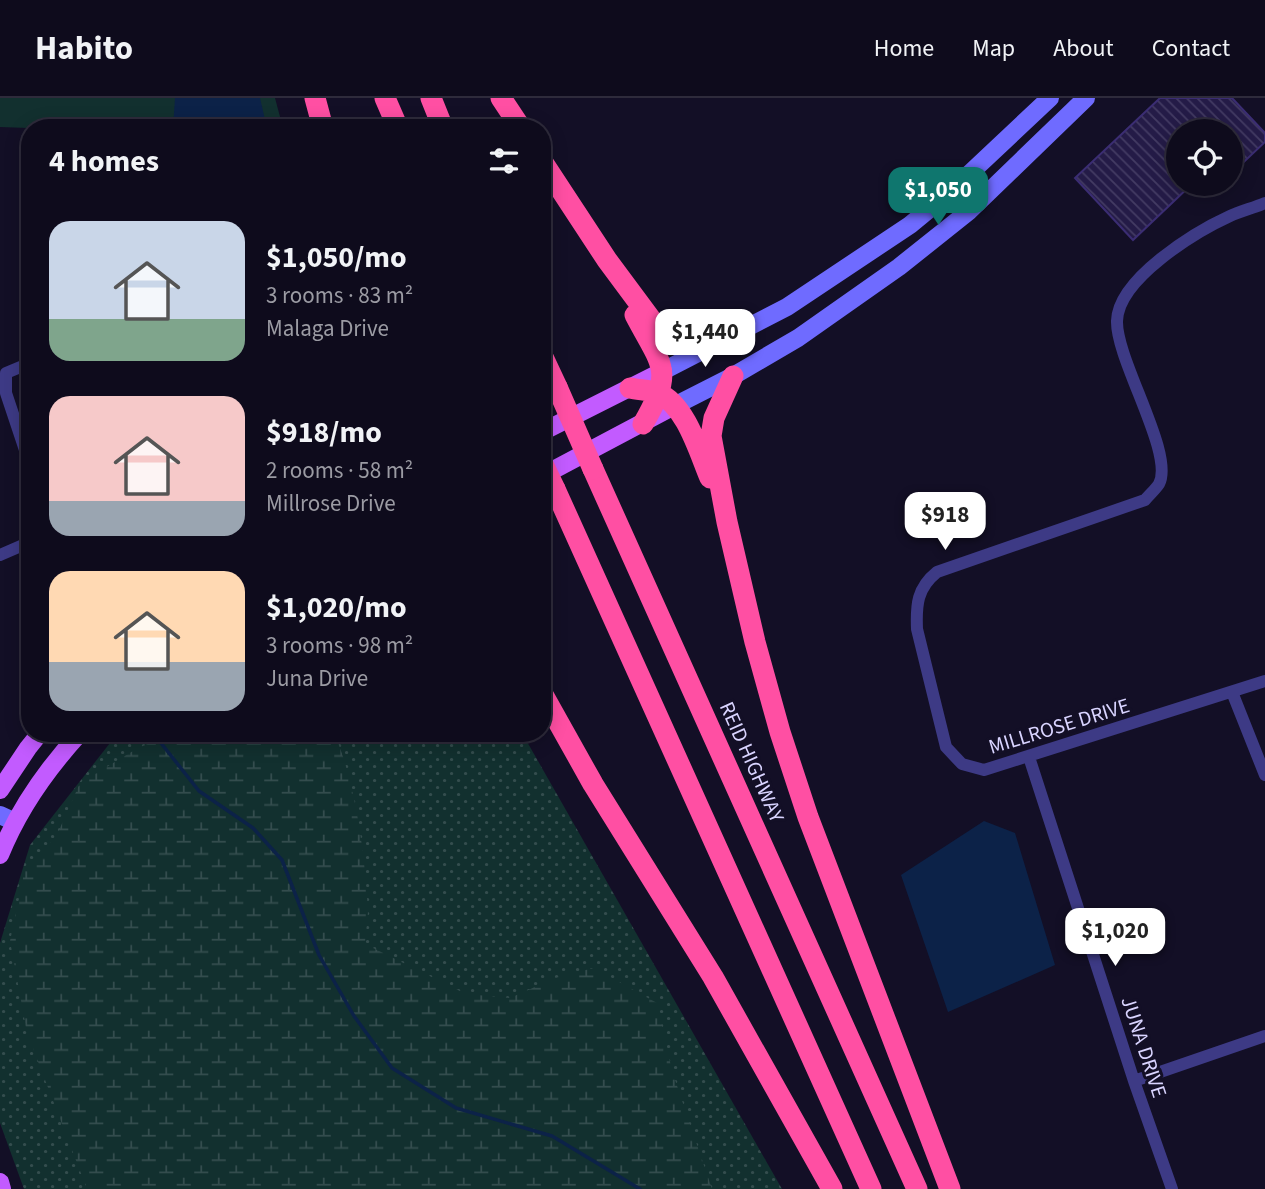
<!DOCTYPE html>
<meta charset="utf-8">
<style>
body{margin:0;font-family:"Source Sans 3",sans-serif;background:#1c1929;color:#f1f3f6;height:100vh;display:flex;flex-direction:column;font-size:26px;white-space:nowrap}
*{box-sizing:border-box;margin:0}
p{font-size:23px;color:#9b9ba3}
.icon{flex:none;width:38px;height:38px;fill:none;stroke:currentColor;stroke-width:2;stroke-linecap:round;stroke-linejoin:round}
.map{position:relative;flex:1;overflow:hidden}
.panel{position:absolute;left:21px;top:21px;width:530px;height:623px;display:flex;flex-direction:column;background:#0e0b1c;border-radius:28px;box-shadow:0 4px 18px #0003,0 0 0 2px #2e2b3b}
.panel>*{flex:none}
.fabs{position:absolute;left:1166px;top:21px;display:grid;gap:14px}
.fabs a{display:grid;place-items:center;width:77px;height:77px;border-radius:50%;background:#0e0b1c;box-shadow:0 4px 18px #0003,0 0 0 2px #2e2b3b;font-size:35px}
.price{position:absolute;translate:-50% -60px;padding:0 16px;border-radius:14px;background:#fff;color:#222;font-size:23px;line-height:46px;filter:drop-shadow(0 2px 4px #0008)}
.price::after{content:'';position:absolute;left:50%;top:42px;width:21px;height:16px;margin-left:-10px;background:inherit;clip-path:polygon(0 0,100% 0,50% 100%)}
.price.selected{background:#0f766e;color:#fff}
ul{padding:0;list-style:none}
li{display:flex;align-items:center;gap:21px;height:175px;padding:0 28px}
li span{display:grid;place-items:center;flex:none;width:196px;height:140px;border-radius:21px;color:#555}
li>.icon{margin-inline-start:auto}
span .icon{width:84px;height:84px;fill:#fffc;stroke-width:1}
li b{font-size:30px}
h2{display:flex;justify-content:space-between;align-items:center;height:84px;padding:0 28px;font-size:30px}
header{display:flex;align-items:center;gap:42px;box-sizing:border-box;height:98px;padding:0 35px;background:#0e0b1c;border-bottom:2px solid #2e2b3b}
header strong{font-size:33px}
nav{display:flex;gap:38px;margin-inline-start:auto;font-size:24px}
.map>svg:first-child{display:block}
.grass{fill:url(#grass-dots)}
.wetland{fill:url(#wetland-marsh)}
.park{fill:#12302f}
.water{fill:#0c2248}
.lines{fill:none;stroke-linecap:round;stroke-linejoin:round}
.stream{stroke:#0c2248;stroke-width:3.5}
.building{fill:url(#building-back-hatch);stroke:#3b2d73;stroke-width:2}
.street{stroke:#3d3a85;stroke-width:12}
.secondary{stroke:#6f6bff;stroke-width:18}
.primary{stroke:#c25bff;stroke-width:18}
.highway{stroke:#ff4fa3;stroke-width:21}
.highway-bridge{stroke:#ff4fa3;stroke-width:21}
.labels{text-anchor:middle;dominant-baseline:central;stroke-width:6;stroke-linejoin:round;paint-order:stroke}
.street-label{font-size:21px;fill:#d9d4ff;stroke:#130f26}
</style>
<header>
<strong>Habito</strong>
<nav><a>Home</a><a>Map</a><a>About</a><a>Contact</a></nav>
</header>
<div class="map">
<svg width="1265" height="1091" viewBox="0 0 1265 1091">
<defs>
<pattern id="grass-dots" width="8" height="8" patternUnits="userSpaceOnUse" patternTransform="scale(1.75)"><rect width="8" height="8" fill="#12302f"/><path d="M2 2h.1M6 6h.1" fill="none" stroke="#344d4e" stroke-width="1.8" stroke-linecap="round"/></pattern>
<pattern id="wetland-marsh" width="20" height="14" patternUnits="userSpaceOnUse" patternTransform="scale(1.75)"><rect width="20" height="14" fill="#12302f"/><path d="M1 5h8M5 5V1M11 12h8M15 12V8" fill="none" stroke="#344d4e"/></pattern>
<pattern id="building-back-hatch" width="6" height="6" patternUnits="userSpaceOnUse" patternTransform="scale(1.75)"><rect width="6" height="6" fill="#241b47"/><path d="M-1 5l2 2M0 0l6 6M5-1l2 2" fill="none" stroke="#433b63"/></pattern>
</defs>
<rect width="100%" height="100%" fill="#130f26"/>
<path class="grass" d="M120,635H522L782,1091H24L0,1025V845L30,747L110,645Z"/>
<path class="wetland" d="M175,635H334C356,685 365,759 368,813C368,824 365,835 365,846L466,896L510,900L560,878L594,870L657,905L672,973L712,1091H87L27,935L10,843L25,772L56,739L80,685L138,650Z"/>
<path class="park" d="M0,0H275L283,30H30V34L28,30L0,29Z"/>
<path class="water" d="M175,0H260L266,26L253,30H173Z
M984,723L1015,735L1055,867L948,914L901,777Z"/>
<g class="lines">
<path class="stream" d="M153,635L199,693L253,730L282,762L319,857L354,918L392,970L456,1010L552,1038L640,1091"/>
</g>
<path class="building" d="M1160,0H1232L1265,35V44L1230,77V33H1178V86H1192L1133,142L1075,80Z"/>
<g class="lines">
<path class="street" d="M1265,105C1253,110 1241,113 1230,118C1195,134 1118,181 1117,223C1116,262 1175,356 1159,386C1155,392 1149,397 1145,402L937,474C917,490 916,507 917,531L946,649L962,666L984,672L1265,583
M30,265L6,275V295L30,367
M0,457L30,444
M1232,594L1265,677
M1029,659L1134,983L1172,1091
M1134,983L1265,938"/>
<path class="secondary" d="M663,273L787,209L910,127L950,94L1050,0
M674,308L733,278L798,240L899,169L968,114L1086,0
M0,717L15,724"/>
<path class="primary" d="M542,334L663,273
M542,378L674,308
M0,692L28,650L40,635
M0,757C19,710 46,672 80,635
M0,1084L2,1091"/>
<path class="highway" d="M315,0L323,30
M385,0L398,30
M431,0L443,30
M501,0L521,30
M542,63L607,162L656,228L668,239L677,243L720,244
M635,217C662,269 675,271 643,326
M542,257L557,289
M733,278L714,320L711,338L727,424L755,544L780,634L808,719L950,1091
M630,290C639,292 650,292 658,295C686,307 699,354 710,380
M593,371L917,1091
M555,391L871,1091
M542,595L593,686L713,879L832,1091"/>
<path class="highway-bridge" d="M557,289L593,371
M542,364L555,391"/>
</g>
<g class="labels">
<g class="street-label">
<text transform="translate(1059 628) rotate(-17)">MILLROSE DRIVE</text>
<text transform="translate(752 664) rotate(66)">REID HIGHWAY</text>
<text transform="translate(1144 949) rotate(72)">JUNA DRIVE</text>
</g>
</g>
</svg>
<div class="fabs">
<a><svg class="icon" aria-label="locate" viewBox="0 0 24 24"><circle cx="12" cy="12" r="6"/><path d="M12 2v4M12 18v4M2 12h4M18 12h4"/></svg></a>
</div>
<b class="price selected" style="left:938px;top:129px">$1,050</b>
<b class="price" style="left:705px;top:271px">$1,440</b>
<b class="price" style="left:945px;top:454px">$918</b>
<b class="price" style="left:1115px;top:870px">$1,020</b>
<section class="panel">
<h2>4 homes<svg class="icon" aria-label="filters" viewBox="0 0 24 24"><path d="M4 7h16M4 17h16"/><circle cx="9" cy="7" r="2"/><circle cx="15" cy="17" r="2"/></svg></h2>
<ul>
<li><span style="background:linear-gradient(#c9d6e8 70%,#7fa58c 0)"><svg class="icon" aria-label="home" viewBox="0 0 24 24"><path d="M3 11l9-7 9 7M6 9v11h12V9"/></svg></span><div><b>$1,050/mo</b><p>3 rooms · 83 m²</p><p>Malaga Drive</p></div></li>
<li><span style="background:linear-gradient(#f6c9c9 75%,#9aa5b1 0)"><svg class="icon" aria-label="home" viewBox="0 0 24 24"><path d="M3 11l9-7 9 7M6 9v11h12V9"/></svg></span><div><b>$918/mo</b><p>2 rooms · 58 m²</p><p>Millrose Drive</p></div></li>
<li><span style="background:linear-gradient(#ffd9b3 65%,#9aa5b1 0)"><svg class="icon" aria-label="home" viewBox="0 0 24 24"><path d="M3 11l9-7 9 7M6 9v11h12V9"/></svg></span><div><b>$1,020/mo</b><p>3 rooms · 98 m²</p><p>Juna Drive</p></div></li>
</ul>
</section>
</div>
